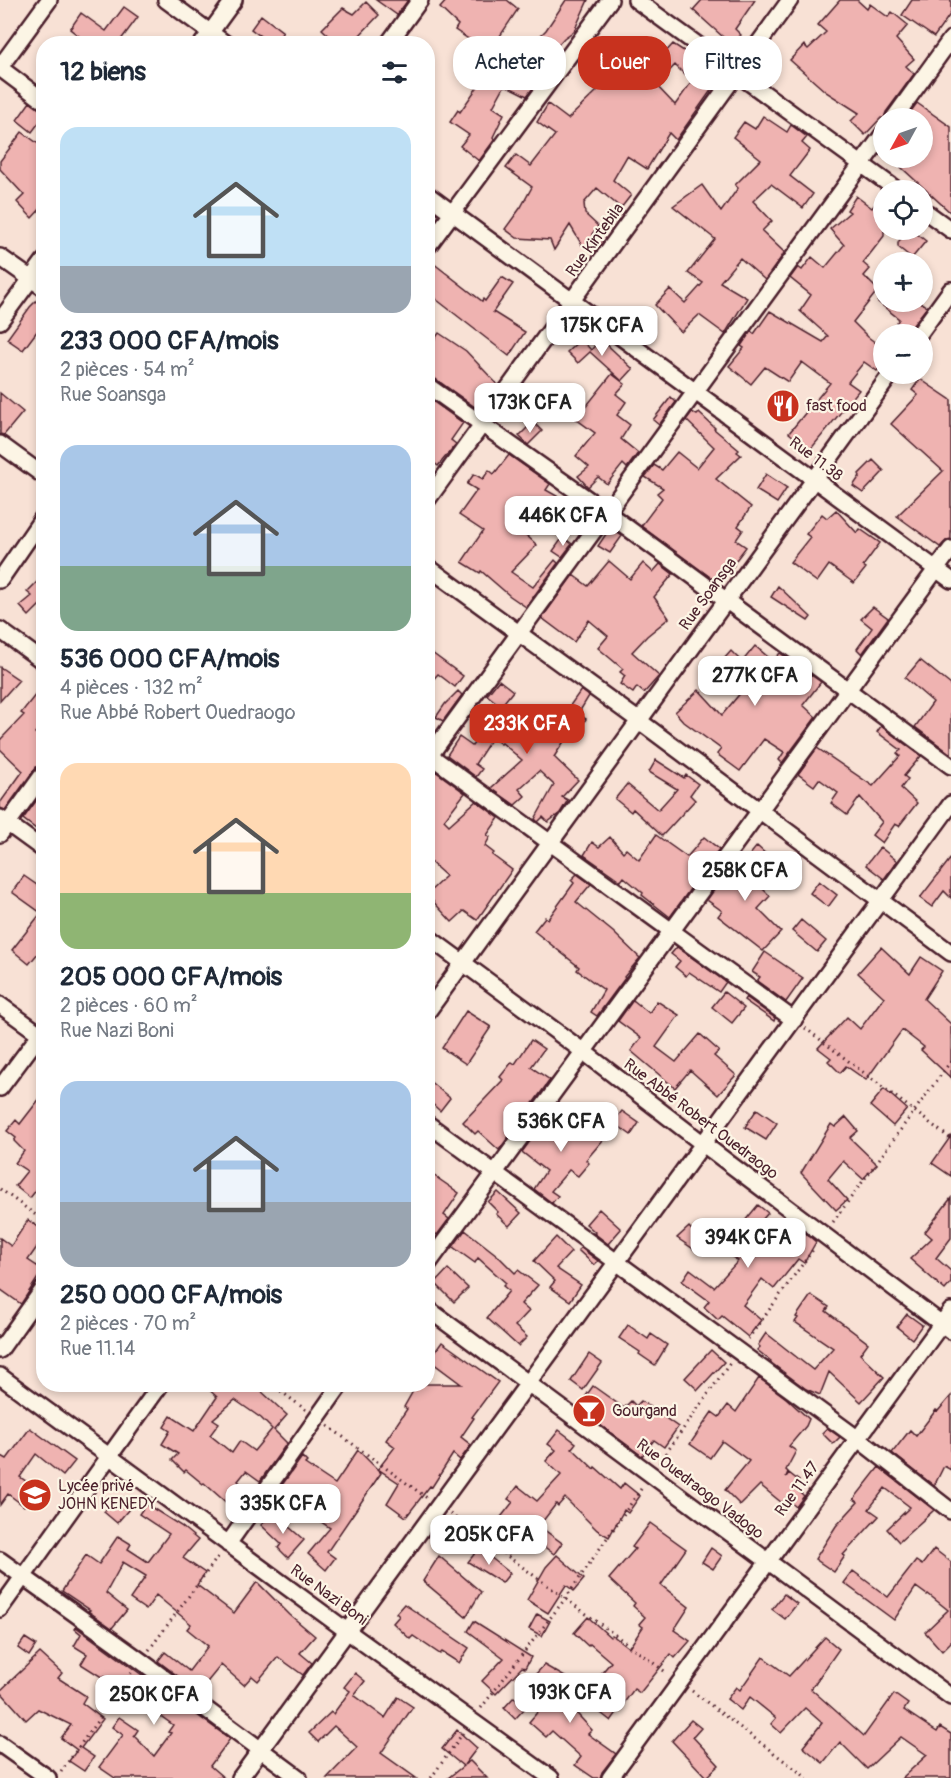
<!DOCTYPE html>
<html lang="fr">
<meta charset="utf-8">
<style>
body{margin:0;font-family:Pangolin,sans-serif;background:#f2f2f3;color:#1f2937;height:100vh;display:flex;flex-direction:column;font-size:22px;white-space:nowrap}
*{box-sizing:border-box;margin:0}
p{font-size:20px;color:#747a83}
.icon{flex:none;width:33px;height:33px;fill:none;stroke:currentColor;stroke-width:2;stroke-linecap:round;stroke-linejoin:round}
.map{position:relative;flex:1;overflow:hidden}
.side{position:absolute;left:36px;top:36px;width:399px;height:1356px;display:flex;flex-direction:column;background:#fff;border-radius:24px;box-shadow:0 3px 9px #0003}
.side>*{flex:none}
.hud{position:absolute;left:453px;top:36px;width:408px;height:54px;display:flex;gap:12px}
.needle{width:39px;rotate:230deg}
.tools{position:absolute;left:873px;top:108px;display:grid;gap:12px}
.tools a{display:grid;place-items:center;width:60px;height:60px;border-radius:50%;background:#fff;box-shadow:0 3px 9px #0003;font-size:30px}
.price{position:absolute;translate:-50% -51px;padding:0 14px;border-radius:12px;background:#fff;color:#222;font-size:20px;line-height:39px;filter:drop-shadow(0 2px 3px #0008)}
.price::after{content:'';position:absolute;left:50%;top:36px;width:18px;height:14px;margin-left:-9px;background:inherit;clip-path:polygon(0 0,100% 0,50% 100%)}
.price.selected{background:#c8321e;color:#fff}
ul{padding:0;list-style:none}
li{display:grid;align-content:center;gap:12px;height:318px;padding:0 24px}
li span{display:grid;place-items:center;height:186px;border-radius:18px;color:#555}
li>.icon{margin-inline-start:auto}
span .icon{width:108px;height:108px;fill:#fffc;stroke-width:1}
li b{font-size:26px}
h2{display:flex;justify-content:space-between;align-items:center;height:72px;padding:0 24px;font-size:26px}
.pill{padding:0 21px;border-radius:24px;background:#fff;box-shadow:0 3px 9px #0003;font-size:21px;line-height:54px}
.pill.selected{background:#c8321e;color:#fff}
.map>svg:first-child{display:block}
.building{fill:#efb3b1;stroke:#4a1f2b;stroke-width:1.5;fill-rule:evenodd}
.lines{fill:none;stroke-linecap:round;stroke-linejoin:round}
.minor-casing{stroke:#4a1f2b;stroke-width:20}
.path{stroke:#4a1f2b;stroke-width:3;stroke-dasharray:1.5 4.5;stroke-linecap:butt}
.minor{stroke:#fcf5e5;stroke-width:15}
.labels{text-anchor:middle;dominant-baseline:central;stroke-width:4.5;stroke-linejoin:round;paint-order:stroke}
.street-label{font-size:16px;fill:#4a1f2b;stroke:#fcf5e5}
.poi-label{font-size:16px;fill:#4a1f2b;stroke:#fcf5e5;text-anchor:start}
</style>
<div class="map">
<svg width="951" height="1778" viewBox="0 0 951 1778">
<rect width="100%" height="100%" fill="#f8e1d5"/>
<filter id="ink" filterUnits="userSpaceOnUse"><feTurbulence type="fractalNoise" baseFrequency=".0167" numOctaves="2"/><feDisplacementMap in="SourceGraphic" scale="12" xChannelSelector="R" yChannelSelector="G"/><feConvolveMatrix kernelMatrix="1 2 1 2 8 2 1 2 1" color-interpolation-filters="sRGB"/></filter>
<g filter="url(#ink)">
<path class="building" d="M376,0H408L397,15Z
M447,0H507L518,9L496,42L519,57L546,30L566,0H588L574,31L564,38L543,61L550,65L527,96L505,85L493,107L504,114L493,137L495,139L479,161L460,146L469,135L450,122L458,110L460,112L481,82L478,81L494,59L489,56L491,54L455,30L458,25L440,8Z
M702,0H755L735,29L741,35L732,45L693,10Z
M840,0H857L867,9L870,4L888,17L892,12L908,25L896,39L914,59L906,66L914,74L886,112L884,118H881L865,135L851,121L859,113L826,92L790,60L804,45L808,49L826,32L818,25Z
M912,0H951V13L934,37L902,15Z
M366,2L379,15L358,37L365,44H338L322,29L343,8L354,14Z
M124,7L138,17L120,41L123,44H89L70,29L81,13L106,31Z
M261,15L283,32L274,44H271L251,29Z
M603,44L621,63L641,79L673,44L698,60L685,75L675,65L656,85L675,105L695,77L712,89L676,140L669,133L647,169L627,156L613,180L631,195L621,208L597,188L584,203L585,214L598,226L592,234L603,242L594,253L582,245L570,225L554,250L550,240L517,238L505,229L521,207L532,187L506,168L516,155L531,166L555,135L537,122L548,104L568,119L597,91L585,77L601,61L593,53Z
M30,102L44,111V116L32,132L17,120Z
M917,103L951,127V213L891,158H922V118H906Z
M763,116L787,132L791,125L807,137L802,143L810,150L790,176L813,194L803,208L771,184L753,201L772,221L762,231L784,252L783,255L765,280L740,258L720,282L747,298L725,334L699,315L681,332L655,305L670,289L685,303L703,283L688,273L715,239L673,206L702,185L721,212L738,188L735,185L761,159L733,137L744,122L755,129Z
M22,132L44,148V205L32,218L17,202L24,195L0,169V161Z
M884,193V236L863,263L870,269L864,276L878,290L853,322L868,337L884,349V362L877,371L864,362L848,382L859,390L810,450L789,433L830,383L802,362L788,382L765,367L751,384L729,366L744,348L741,346L751,331L754,334L770,311L823,342L828,336L800,311L811,295L790,278L798,267L802,270L812,257L825,268L844,245L830,229L850,212L847,210L856,196L872,208Z
M909,230H912L926,241L912,258L898,247V242Z
M433,263L482,301L483,299L485,301L502,277L513,284L493,312L525,332L509,356L428,293V270Z
M40,297L44,298V322L23,350L7,339L30,307Z
M878,302H920L927,307L906,334H889L899,319Z
M439,333L466,351L498,385L482,407L477,404L475,407L434,378L428,376V334L434,340Z
M581,339L591,350L601,339L633,369L622,381L590,352L578,363L567,352Z
M612,374L625,384L616,394L626,402L617,415L630,425L621,439L638,453L627,468L623,464L607,484L598,477L588,487L578,476L589,467L576,456L595,433L576,419Z
M920,379L951,400V539L947,540L940,547L897,516L943,471L891,424L918,395L912,390Z
M557,392L569,402L562,412L549,402Z
M0,393L23,412L4,435L0,434Z
M671,397L676,402L659,425L653,420Z
M428,398L463,423L451,440L456,444L438,466L428,458Z
M692,412L697,415L699,413L715,428L714,429L739,450L737,452L741,455L716,479L751,507L738,526L743,530L736,540L746,547L733,564L734,565L718,583L641,526L662,498L657,493L663,488L645,477L654,465L662,470L677,452L697,468L714,447L686,420Z
M533,422L542,431L528,445L519,436Z
M509,455L550,484L546,490L571,504L564,517L538,503L515,525L537,545L511,572L533,587L555,560L558,563L526,607L510,596L481,571L480,573L462,562L483,531L459,515L477,490L467,484L474,474L483,479L489,470L494,474Z
M873,460L884,471L863,493L853,486L860,476L859,474Z
M766,474L787,488L777,503L756,490Z
M836,510L857,533L860,529L880,543L863,566L866,568L854,583L829,565L817,582L790,562L810,537L806,534L822,514L827,518Z
M610,528L622,536L610,553L598,546Z
M563,537L572,544L562,557L553,551Z
M609,561L630,579L643,563L653,572L660,564L673,574L654,597L669,618L647,636L632,652L659,676L644,693L637,687L633,693L620,684L625,676L620,672L623,669L598,648L608,636L589,620L574,642L542,618L573,575L588,586Z
M44,575V607L41,604L29,616L20,606L32,596L27,592Z
M778,586L811,617L808,621L771,597Z
M873,607L888,618L862,654L857,649L872,628L861,619Z
M755,646L773,661L780,653L821,682L803,705L816,717L782,763L779,760L784,752L764,739L740,771L717,754L721,749L684,722L675,712L699,690L722,715L742,691L716,668L731,651L742,662Z
M428,650L463,676L455,687L438,674L428,685Z
M920,660L951,685V754L915,727L933,702L905,678Z
M0,667L19,680L0,701Z
M499,680L513,691L501,706L487,695Z
M581,690L589,696L578,714L586,719L575,735L570,732L554,757L578,780L562,797L568,800L560,813L548,822L543,817L538,822L535,819L554,785L539,771L519,789L525,796L515,805L491,788L522,760L502,743L501,744L492,738L475,764L482,769L476,777L447,755L459,737L472,746L503,705L547,738Z
M458,691L462,695L443,721L436,717L445,704Z
M36,694L44,700V723L35,733L44,740V763L36,767L5,810L0,808V803L23,771L0,749V740L24,715L21,713Z
M881,726L921,756L904,776L908,779L901,788L917,803L899,826L895,824L882,843L872,835L882,822L860,797L847,815L831,803L838,793L819,779L814,786L798,774L817,748L873,786L900,756L897,753L901,750L877,732Z
M656,760L684,778L686,775L698,784L690,795L695,800L662,836L633,809L631,812L615,799L627,784L658,810L677,789L649,772Z
M435,771L465,793L444,820L449,825L476,801L499,818L487,835L490,837L485,846L494,853L492,855L512,870L477,920L464,911L452,922L428,896V893L446,876L428,860V781Z
M44,790V835L23,819Z
M656,835L687,857L704,837L719,849L670,917L642,895L643,893L624,877L621,881L584,855L592,842L599,847L610,837L623,852L626,849L639,860Z
M757,846L768,856L751,877L770,896L758,909L781,932L763,951L718,916L722,911L707,900L734,862L740,867Z
M880,847L897,861L884,879L866,865Z
M951,858V898L944,891L932,907L920,898Z
M577,874L591,884L576,902L613,932L640,958L624,977L625,978L597,1016L591,1012L604,990L577,970L579,967L534,931L545,917L548,919L574,883L571,880Z
M24,876L44,890V946L29,964L12,950L41,913L12,892Z
M819,881L837,895L828,907L810,893Z
M801,920L826,941L817,952L792,931Z
M677,947L726,982L719,992L689,972L686,976L675,967L680,961L671,954Z
M881,947L910,974L921,957L942,971L924,999L951,1024V1078L921,1050L924,1047L902,1030L866,1080L846,1066L840,1073L828,1061L831,1058L818,1048L847,1017L860,1029L884,997L858,973Z
M765,952L803,978L786,1002L757,981L760,977L752,972Z
M724,992L744,1008L732,1023L712,1007Z
M746,997L775,1018L774,1021L744,1000Z
M633,1000L649,1013L657,1001L679,1015L656,1047L676,1062L700,1034L719,1051L714,1056L736,1075L718,1095L690,1070L675,1088L631,1051L641,1038L618,1021Z
M466,1011L491,1027L466,1064L442,1048Z
M531,1040L544,1049L531,1067L550,1080L499,1150L478,1131L475,1134L463,1122L503,1080L500,1077L512,1062L515,1064Z
M428,1080L450,1098L440,1111L428,1100Z
M884,1089L907,1109L893,1126L870,1106Z
M44,1093V1180L30,1198L15,1186L27,1171L15,1163L24,1151L14,1141L16,1138L7,1131L16,1120L20,1124Z
M757,1109L777,1123L766,1140L745,1127Z
M622,1111L639,1123L631,1135L613,1122Z
M571,1113L603,1140L586,1160L589,1163L578,1176L569,1170L551,1191L558,1196L552,1203L534,1189L546,1171L522,1152L541,1126L551,1136Z
M846,1117L858,1131L850,1138L877,1164L863,1179L843,1161L828,1179L847,1200L836,1210L801,1173L831,1124L835,1127Z
M951,1136V1176L932,1163Z
M433,1175L459,1193L444,1215L449,1219L437,1235L428,1227V1183Z
M498,1192L521,1213L509,1226L496,1214L498,1212L488,1202Z
M951,1198V1238L936,1258L951,1271V1283L945,1290L910,1259L932,1238L925,1232Z
M758,1205L768,1213L756,1227L781,1249L798,1227L816,1242L804,1263L798,1259L774,1289L762,1279L743,1305L761,1320L748,1337L722,1316L718,1320L704,1307L709,1301L682,1281L690,1269L714,1287L738,1261L707,1240L719,1222L735,1233Z
M599,1209L621,1229L608,1244L594,1233L595,1232L586,1224Z
M28,1220L44,1231V1237L28,1260L43,1270L21,1304L0,1289V1238L11,1246Z
M689,1227L703,1242L695,1250L677,1238Z
M465,1230L497,1255L515,1273L518,1270L538,1285L521,1304L529,1311L515,1326L527,1337L518,1346L487,1318L509,1291L503,1286L506,1283L478,1258L475,1263L453,1247Z
M556,1237L571,1252L556,1268L581,1285L570,1301L550,1287L555,1281L534,1261Z
M581,1248L598,1261L594,1265L578,1250Z
M448,1269L468,1288L454,1302L435,1283Z
M811,1295L829,1307L826,1311L868,1343L860,1354L884,1377L861,1402L829,1372L820,1395L806,1389L770,1362L771,1361L757,1350L760,1347L758,1345L766,1333L813,1370L833,1348L795,1322L798,1318L796,1317Z
M907,1314L922,1325L912,1339L897,1327Z
M628,1325L648,1339L651,1334L667,1345L655,1365L639,1354L640,1352L619,1338Z
M442,1342L498,1382L472,1417L474,1418L461,1437L471,1445L460,1460L453,1454L432,1487L430,1486L406,1517L387,1503L399,1483L378,1469L395,1447L386,1440L407,1409L404,1407L417,1384H461L429,1360Z
M711,1350L724,1362L698,1390L685,1378Z
M589,1354L602,1363L583,1390L571,1381Z
M759,1378L786,1398L809,1419L806,1426L789,1446L796,1451L786,1470L788,1472L786,1477L789,1473L799,1481L795,1487L804,1496L796,1507L786,1498L782,1503L760,1485L740,1505L725,1490L749,1461L722,1441L710,1458L690,1444L712,1412L719,1417L728,1405L736,1412Z
M203,1384H266L261,1391L287,1415L274,1430L287,1443L260,1481L246,1471L238,1481L245,1488L229,1505L204,1483L203,1484L186,1470L184,1472L172,1460L178,1454L162,1444L170,1431L164,1427L171,1416L194,1431L217,1397ZM235,1400L261,1418L272,1429L254,1451L240,1441L232,1453L210,1435L219,1423L213,1419Z
M593,1386L624,1408L631,1401L636,1406L641,1401L678,1427L664,1447L654,1440L642,1456L596,1422L604,1415L583,1400Z
M951,1396V1470L944,1466L934,1486L892,1453L910,1430L916,1436L936,1410L938,1411Z
M30,1428L75,1461L63,1476L36,1454L20,1477L36,1488L24,1506L8,1494L0,1505V1455L7,1459Z
M827,1428L840,1437L833,1444L822,1433Z
M559,1430L576,1443L572,1448L594,1469L595,1467L620,1489L624,1483L640,1496L628,1513L624,1510L609,1537L597,1530L565,1498L558,1506L556,1504L539,1526L562,1543L554,1554L531,1537L522,1548L494,1526L513,1502L508,1499L518,1486L537,1501L561,1475L546,1461L556,1450L548,1444Z
M358,1450L381,1473L327,1552L335,1558L326,1570L308,1554L330,1528L277,1492L302,1457L307,1462L305,1464L335,1484Z
M879,1467L934,1510L899,1542L887,1529L910,1507L885,1488L869,1509L879,1516L843,1555L845,1556L834,1572L815,1559L836,1526L858,1502L854,1499Z
M116,1498L129,1509L117,1523L104,1512Z
M146,1504L181,1526L198,1540L183,1558L205,1573L197,1585L234,1613L257,1582L290,1615L315,1636L300,1653L312,1663L303,1675L278,1657L258,1681L252,1676L244,1685L221,1665L199,1692L158,1661L165,1652L189,1671L208,1646L187,1629L191,1624L156,1595L146,1610L130,1599L146,1576L123,1562L106,1593L127,1610L112,1628L88,1611L90,1610L62,1591L86,1555L99,1564L118,1536L131,1544L128,1549L148,1562L169,1534L139,1514Z
M273,1513L304,1540L288,1558L278,1548L281,1544L261,1525Z
M650,1523L686,1549L661,1585L689,1607L674,1630L690,1641L675,1658L671,1654L640,1693L634,1689L611,1721L597,1710L605,1703L587,1690L611,1662L590,1644L588,1646L574,1633L588,1617L610,1637L612,1635L629,1648L643,1627L639,1624L645,1617L633,1606L635,1603L609,1579L635,1549L632,1547Z
M479,1548L510,1573L502,1583L468,1562Z
M711,1548L722,1556L713,1569L702,1562Z
M934,1549L951,1562V1642L942,1651L925,1632L948,1610L928,1594L927,1595L916,1587L894,1620L844,1583L853,1571L888,1597L916,1561L922,1565Z
M557,1555L584,1579L574,1591L566,1585L548,1613L527,1600L546,1567Z
M439,1556L481,1592L466,1617L423,1581Z
M784,1594L797,1604L785,1619L772,1609Z
M404,1604L469,1648L459,1663L442,1652L440,1654L413,1636L410,1639L393,1623L399,1616L396,1613Z
M537,1614L550,1621L542,1636L529,1629Z
M474,1621L531,1657L525,1668L522,1667L496,1694L482,1681L504,1658L468,1631Z
M76,1627L230,1739L210,1766L224,1778H115L99,1767L123,1735L112,1727L119,1717L138,1730L134,1736L154,1756L171,1733L168,1732L173,1725L104,1676L103,1678L81,1664L87,1654L74,1646L81,1634L75,1629Z
M825,1637L839,1649L811,1689L864,1736L894,1694L908,1704L904,1710L937,1732L940,1727L951,1734V1778H902L927,1755L901,1737L867,1769L840,1742L823,1763L803,1747L822,1723L805,1708L781,1733L771,1724L776,1718L750,1697L741,1710L727,1699L736,1687L740,1690L763,1657L789,1676Z
M25,1638L36,1645L29,1656L18,1648Z
M40,1653L62,1673L58,1678L86,1696L82,1703L103,1719L81,1748L94,1757L84,1771L69,1761L77,1750L61,1738L71,1725L38,1709L26,1720L0,1691Z
M544,1665L567,1678L581,1690L569,1705L592,1730L588,1734L616,1754L602,1772L600,1778H594L575,1765L581,1757L552,1731L546,1737L529,1722L557,1689L535,1675Z
M355,1673L365,1681L354,1695L385,1718L398,1697L413,1707L381,1753L416,1778H327L357,1747L334,1726L318,1742L309,1733L331,1712L333,1714L350,1691L344,1687Z
M514,1697L526,1707L515,1719L504,1708Z
M691,1720L701,1728L693,1737L719,1765L706,1777L672,1741Z
M457,1730L477,1748L464,1765L470,1761L487,1778H448L463,1766L442,1749Z"/>
<g class="lines">
<g class="minor-casing">
<path id="minor" d="M166,0L226,44
M636,0L897,190
M202,44L234,0
M388,44L420,0
M0,67L49,0
M0,68L44,101
M894,118L951,39
M428,195L951,580
M922,209L951,230
M428,246L610,0
M0,257L44,288
M0,321L44,261
M919,334L951,290
M428,386L606,512L951,766
M0,444L44,476
M428,499L790,0
M428,567L638,720L951,953
M0,580L44,516
M0,630L44,662
M428,754L794,1020
M428,758L884,133
M0,818L44,850
M0,834L44,773
M428,937L584,1052L702,1143L951,1331
M0,1005L44,1037
M428,1011L891,374
M0,1088L44,1029
M428,1124L857,1438L951,1511
M428,1264L951,549
M428,1309L951,1697
M0,1350L44,1288
M0,1376L347,1631L551,1778
M228,1544L341,1384
M0,1560L141,1661L299,1778
M0,1609L161,1384
M0,1744L48,1778
M240,1778L951,804
M610,1778L951,1311"/>
</g>
<path class="path" d="M805,1028L951,1139
M0,1189L44,1221
M833,1222L951,1061
M748,1339L815,1247
M271,1384L306,1410
M328,1426L427,1498
M659,1463L730,1363
M450,1514L667,1673
M149,1650L220,1554
M692,1691L807,1778
M481,1708L565,1599L643,1486
M61,1772L132,1672
M431,1778L463,1733"/>
<use href="#minor" class="minor"/>
</g>
</g>
<defs>
<g id="restaurant-disc" transform="scale(1.725)"><circle r="9.5" fill="#c8321e" stroke="#fcf5e5"/><path d="M-5-6h1v4h1v-4h1v4h1v-4h1v5L-1.5 .5V6h-2V.5L-5-1ZM5-6V6H3V1.5H1.5Q1.5-4 5-6Z" fill="#fff"/></g>
<g id="bar-disc" transform="scale(1.725)"><circle r="9.5" fill="#c8321e" stroke="#fcf5e5"/><path d="M-6-5H6L.8 .8V4.5H3.5V6h-7V4.5H-.8V.8Z" fill="#fff"/></g>
<g id="school-disc" transform="scale(1.725)"><circle r="9.5" fill="#c8321e" stroke="#fcf5e5"/><path d="M0-5L7-2L0 1L-7-2ZM-4 1L0 2.5L4 1V4Q0 6-4 4Z" fill="#fff"/></g>
</defs>
<g fill-rule="evenodd">
<use href="#restaurant-disc" x="783" y="406"/>
<use href="#bar-disc" x="589" y="1411"/>
<use href="#school-disc" x="35" y="1495"/>
</g>
<g class="labels">
<g class="street-label">
<text transform="translate(595 240) rotate(-54)">Rue Kintebila</text>
<text transform="translate(816 459) rotate(37)">Rue 11.38</text>
<text transform="translate(708 594) rotate(-54)">Rue Soansga</text>
<text transform="translate(701 1119) rotate(37)">Rue Abbé Robert Ouedraogo</text>
<text transform="translate(700 1489) rotate(37)">Rue Ouedraogo Vadogo</text>
<text transform="translate(797 1489) rotate(-54)">Rue 11.47</text>
<text transform="translate(329 1595) rotate(36)">Rue Nazi Boni</text>
</g>
<g class="poi-label">
<text x="806" y="406">fast food</text>
<text x="612" y="1411">Gourgand</text>
<text x="58" y="1486">Lycée privé<tspan x="58" dy="18">JOHN KENEDY</tspan></text>
</g>
</g>
</svg>
<div class="tools">
<a><svg class="needle" viewBox="-14 -14 28 28"><path d="M0-13l5 13h-10z" fill="#e53935"/><path d="M0 13l5-13h-10z" fill="#747a83"/></svg></a>
<a><svg class="icon" aria-label="locate" viewBox="0 0 24 24"><circle cx="12" cy="12" r="6"/><path d="M12 2v4M12 18v4M2 12h4M18 12h4"/></svg></a>
<a>+</a>
<a>−</a>
</div>
<b class="price" style="left:602px;top:357px">175K CFA</b>
<b class="price" style="left:530px;top:434px">173K CFA</b>
<b class="price" style="left:563px;top:547px">446K CFA</b>
<b class="price" style="left:755px;top:707px">277K CFA</b>
<b class="price selected" style="left:527px;top:755px">233K CFA</b>
<b class="price" style="left:745px;top:902px">258K CFA</b>
<b class="price" style="left:561px;top:1153px">536K CFA</b>
<b class="price" style="left:748px;top:1269px">394K CFA</b>
<b class="price" style="left:283px;top:1535px">335K CFA</b>
<b class="price" style="left:489px;top:1566px">205K CFA</b>
<b class="price" style="left:570px;top:1724px">193K CFA</b>
<b class="price" style="left:154px;top:1726px">250K CFA</b>
<div class="hud">
<a class="pill">Acheter</a>
<a class="pill selected">Louer</a>
<a class="pill">Filtres</a>
</div>
<section class="side">
<h2>12 biens<svg class="icon" aria-label="filters" viewBox="0 0 24 24"><path d="M4 7h16M4 17h16"/><circle cx="9" cy="7" r="2"/><circle cx="15" cy="17" r="2"/></svg></h2>
<ul>
<li><span style="background:linear-gradient(#bfe0f5 75%,#9aa5b1 0)"><svg class="icon" aria-label="home" viewBox="0 0 24 24"><path d="M3 11l9-7 9 7M6 9v11h12V9"/></svg></span><div><b>233 000 CFA/mois</b><p>2 pièces · 54 m²</p><p>Rue Soansga</p></div></li>
<li><span style="background:linear-gradient(#a9c7e8 65%,#7fa58c 0)"><svg class="icon" aria-label="home" viewBox="0 0 24 24"><path d="M3 11l9-7 9 7M6 9v11h12V9"/></svg></span><div><b>536 000 CFA/mois</b><p>4 pièces · 132 m²</p><p>Rue Abbé Robert Ouedraogo</p></div></li>
<li><span style="background:linear-gradient(#ffd9b3 70%,#8fb573 0)"><svg class="icon" aria-label="home" viewBox="0 0 24 24"><path d="M3 11l9-7 9 7M6 9v11h12V9"/></svg></span><div><b>205 000 CFA/mois</b><p>2 pièces · 60 m²</p><p>Rue Nazi Boni</p></div></li>
<li><span style="background:linear-gradient(#a9c7e8 65%,#9aa5b1 0)"><svg class="icon" aria-label="home" viewBox="0 0 24 24"><path d="M3 11l9-7 9 7M6 9v11h12V9"/></svg></span><div><b>250 000 CFA/mois</b><p>2 pièces · 70 m²</p><p>Rue 11.14</p></div></li>
</ul>
</section>
</div>
